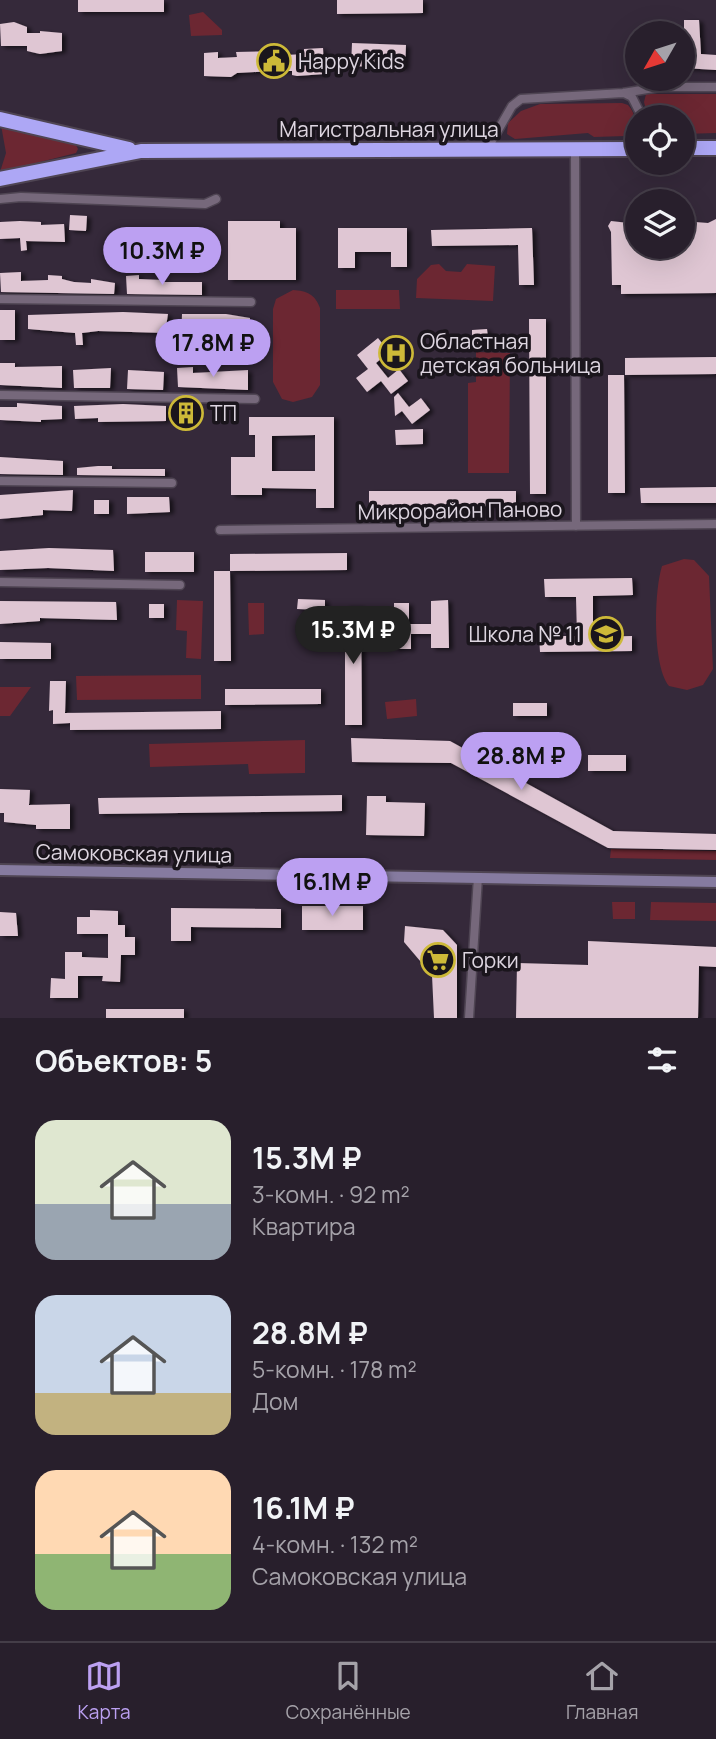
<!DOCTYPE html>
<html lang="ru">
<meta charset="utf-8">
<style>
body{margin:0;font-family:Manrope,sans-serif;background:#342c38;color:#f1f3f6;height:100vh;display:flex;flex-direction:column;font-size:26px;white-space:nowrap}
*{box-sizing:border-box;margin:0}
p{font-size:23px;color:#a5a2a9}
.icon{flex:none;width:38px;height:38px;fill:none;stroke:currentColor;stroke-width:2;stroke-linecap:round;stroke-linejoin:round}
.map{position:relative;height:1018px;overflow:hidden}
.sheet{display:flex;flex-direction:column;background:#281f2c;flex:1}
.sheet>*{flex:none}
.needle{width:46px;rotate:231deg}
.tools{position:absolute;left:625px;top:21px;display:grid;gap:14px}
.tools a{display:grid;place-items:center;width:70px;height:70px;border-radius:50%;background:#281f2c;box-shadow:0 7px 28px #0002,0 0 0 2px #443d48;font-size:35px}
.price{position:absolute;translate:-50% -60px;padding:0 16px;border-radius:24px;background:#bca0f2;color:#111;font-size:23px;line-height:46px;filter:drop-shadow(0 2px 4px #0008)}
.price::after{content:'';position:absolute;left:50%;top:42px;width:21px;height:16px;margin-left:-10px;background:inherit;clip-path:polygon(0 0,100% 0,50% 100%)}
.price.on{background:#222;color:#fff}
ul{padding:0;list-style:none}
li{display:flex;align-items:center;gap:21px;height:175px;padding:0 35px}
li span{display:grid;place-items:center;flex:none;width:196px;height:140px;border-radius:21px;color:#555}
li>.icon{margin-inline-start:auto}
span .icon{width:84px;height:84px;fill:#fffc;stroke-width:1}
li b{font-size:30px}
h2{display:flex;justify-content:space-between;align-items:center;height:84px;padding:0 35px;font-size:30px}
.menu{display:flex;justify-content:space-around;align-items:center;height:98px;border-top:2px solid #443d48;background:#281f2c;font-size:19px;color:#a5a2a9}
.menu a{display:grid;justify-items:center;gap:4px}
.menu .on{color:#bca0f2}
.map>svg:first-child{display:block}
.green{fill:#6c2732}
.building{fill:#dfc6d3;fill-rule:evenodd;filter:url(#shadow)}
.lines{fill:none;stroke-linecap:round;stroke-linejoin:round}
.street-casing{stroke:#4f4553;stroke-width:11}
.secondary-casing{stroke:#4f4553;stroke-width:14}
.highway-casing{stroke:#4f4553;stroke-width:18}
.street{stroke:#76687b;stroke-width:8}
.secondary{stroke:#867ba0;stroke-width:10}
.highway{stroke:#ada7f5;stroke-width:14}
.labels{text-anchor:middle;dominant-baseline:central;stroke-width:7;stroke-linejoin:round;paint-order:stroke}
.poi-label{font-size:21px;fill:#ded6e1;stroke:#1a151c;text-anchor:start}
.street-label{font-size:21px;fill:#ded6e1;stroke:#1a151c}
</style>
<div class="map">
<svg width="716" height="1018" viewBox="0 0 716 1018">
<defs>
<filter id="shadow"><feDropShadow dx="4" dy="2" stdDeviation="2" flood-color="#0009"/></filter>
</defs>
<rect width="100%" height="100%" fill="#35293a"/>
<path class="green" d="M203,12L222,30V35L191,36L189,15Z
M646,94H716V133L683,134L682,117H648L644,102Z
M622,103L628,105C637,115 637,126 626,136L594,137L588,133L515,139L507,134L508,123L521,111L540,104Z
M1,125L76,145L78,149L76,153L0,172L6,153Z
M439,264L446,271L461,272L467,264L495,266L493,301L416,298L417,279L431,265Z
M293,290C307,291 315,294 320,308V385L312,397L293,402L282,399L273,382V309L276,299Z
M336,290H399L400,309H336Z
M476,352L510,353L509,473H468V383L476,382Z
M684,559L694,560L709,576L713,669L703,685L687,690L669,686C652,666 654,591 662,566Z
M177,600L203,601L201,659L186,658L187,631L176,630Z
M248,603H264V634L249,635Z
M201,675V699L77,700L76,676Z
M0,687H31L10,716H0Z
M416,699L417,716L387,719L385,702Z
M305,740V773L249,774L248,764L150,767L149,744Z
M548,748L575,749L574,768L547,766Z
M611,849L716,851V860L610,858Z
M612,902H635V919H613Z
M651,902L716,903V921L650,920Z"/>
<path class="building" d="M78,0H164V12H78Z
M337,0H423V13L337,14Z
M684,20H699L701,54L716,55V70L684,68Z
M14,22L27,27V33H40V31L62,33V51L40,54L27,51V46H1L0,24Z
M352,43L406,45L405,68L351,66Z
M323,48L324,74L297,76L292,75V71H274L237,73L231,77L204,76V53L218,52V58L237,57L236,52L287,51V55L304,54V49Z
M70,215L87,216L86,231L69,230Z
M716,219V293L621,294V285H612L611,232L608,226L611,221L637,224V247H682V221L708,223Z
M20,221L41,222V225L64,224L65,242L26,241L27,250L21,251L20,238L0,239V222Z
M228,221H280V228H296V280H228Z
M338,228H407V267H391V252H355V268H338Z
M532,228L534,285H519L518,245L432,246L431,230Z
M21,272V281L48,280V275L62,276V279L74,282L91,283V279L115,283L114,294L1,292L0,273Z
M139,275V279L164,280V282H202V295L127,294L126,276Z
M0,310H15V340H0Z
M123,312L168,314L165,333L98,331L82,333L83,345H76L75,333L28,329V315Z
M182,314H226L250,318L249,332L197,333V338H181Z
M529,319H546V494H530Z
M487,329L489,347L466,348L465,337H472V330Z
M378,338L389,352L376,363L388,378L399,369L408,381L391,394L381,381L367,392L356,378L368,369L357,355Z
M716,357V374L625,375V358Z
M0,363H15V367L62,366V388L0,385Z
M193,367V373L248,370V390L178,387L177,368Z
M111,368L110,388H74L73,370Z
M128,370L164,372L163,390L127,389Z
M608,375H624L625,493H608Z
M398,393L409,407L421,398L430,410L412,424L402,411L395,416L394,397Z
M17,403L62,406V419L41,420V422L0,420V407H17Z
M123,404L166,406V421L98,422V418L75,419L74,406Z
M249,417H334V508H316V489L262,488V495H231V457H255V435H249ZM315,435V471H272V436Z
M423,429V444L396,445L395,430Z
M0,457L63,461V475L0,474Z
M98,466H112V469H165V476L77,475V468Z
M716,487V503H641L640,488Z
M73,490L72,511L43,510V515L0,519V495Z
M369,491H516V506L369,507Z
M127,497H169L170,512L127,514Z
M94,500H109V514H94Z
M49,548L113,550L114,571L48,568L0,570V551Z
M145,552H194V572H145Z
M347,553V570L230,571V554Z
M214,571H230L231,661H214Z
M632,578L633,595L593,596V637L632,636V651L540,652L539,636H577L576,597H545L544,579Z
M298,599L325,600V610L297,609Z
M448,600L449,648H431V634H411V649H394V603H409V624H431V601Z
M0,601L116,602L117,620L40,618V621L0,624Z
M149,604H164V618H149Z
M345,606H361L362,725H345Z
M0,642L51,643V659H0Z
M50,681H66L65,713L221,711V729L70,730V723L53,724V710L49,711Z
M225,689H321V704L225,705Z
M513,703H547V716H513Z
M351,738L450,741L613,831L716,834V850L608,848L451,763L352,762Z
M588,755H626V771H588Z
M0,789L30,790L29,805L70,804V829H36V825L4,822V813H0Z
M342,795V811L99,814L98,798Z
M367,796H386V802L425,803L424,836L366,835Z
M302,906H363V930H302Z
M171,908L281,909V928L191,927V941H171Z
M90,910L118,911V925H125V937H135V955H121L120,982L102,981L103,976H78V998H50L51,978L65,979V952H82V957L108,958V934H77V917H90Z
M0,912L16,913L18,936H0Z
M405,926L443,930L457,945V1018H434L432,975L404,942Z
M588,941L716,947V967L699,966L698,1018H516L517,963L588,965Z
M106,1009H184V1018H106Z"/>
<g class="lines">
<g class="street-casing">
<path id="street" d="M624,93L632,97L642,117
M575,150L576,526
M486,151L512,106L521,99L623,93L660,87H716
M0,199L21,197L205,204L216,199
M0,299L251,302
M0,395L255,399
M0,481L172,483
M220,530L716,524
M0,582L180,585
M469,1018L478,877"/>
</g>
<g class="secondary-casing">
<path id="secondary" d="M0,870L716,882"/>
</g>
<g class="highway-casing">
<path id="highway" d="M0,119L129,149
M682,148H716
M0,179L141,151L637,149"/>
</g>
<use href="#street" class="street"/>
<use href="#secondary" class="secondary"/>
<use href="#highway" class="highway"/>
</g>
<defs>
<g id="civic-ring" transform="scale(1.75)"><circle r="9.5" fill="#1a151c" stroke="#cdb938" stroke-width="1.5"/><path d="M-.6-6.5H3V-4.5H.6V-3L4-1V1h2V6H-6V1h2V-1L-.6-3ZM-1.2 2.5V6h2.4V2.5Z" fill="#cdb938"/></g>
<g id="hospital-ring" transform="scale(1.75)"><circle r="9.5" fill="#1a151c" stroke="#cdb938" stroke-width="1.5"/><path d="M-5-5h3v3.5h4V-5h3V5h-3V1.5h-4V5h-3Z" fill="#cdb938"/></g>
<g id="building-ring" transform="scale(1.75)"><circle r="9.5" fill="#1a151c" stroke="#cdb938" stroke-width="1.5"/><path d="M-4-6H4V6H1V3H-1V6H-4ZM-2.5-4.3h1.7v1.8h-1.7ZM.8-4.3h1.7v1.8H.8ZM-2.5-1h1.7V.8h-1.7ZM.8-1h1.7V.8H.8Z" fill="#cdb938"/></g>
<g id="school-ring" transform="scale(1.75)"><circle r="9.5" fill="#1a151c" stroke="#cdb938" stroke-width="1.5"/><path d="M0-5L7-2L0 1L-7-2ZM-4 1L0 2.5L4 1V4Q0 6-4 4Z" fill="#cdb938"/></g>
<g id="supermarket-ring" transform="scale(1.75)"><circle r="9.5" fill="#1a151c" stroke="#cdb938" stroke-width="1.5"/><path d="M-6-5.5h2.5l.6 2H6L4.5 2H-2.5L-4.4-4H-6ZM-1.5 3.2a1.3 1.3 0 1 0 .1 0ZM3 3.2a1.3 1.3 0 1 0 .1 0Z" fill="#cdb938"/></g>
</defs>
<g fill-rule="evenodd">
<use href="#civic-ring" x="274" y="61"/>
<use href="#hospital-ring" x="396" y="353"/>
<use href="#building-ring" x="186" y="413"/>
<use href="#school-ring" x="606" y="634"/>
<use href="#supermarket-ring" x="438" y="960"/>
</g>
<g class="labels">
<g class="poi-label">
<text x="298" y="61">Happy Kids</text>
<text x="420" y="341">Областная<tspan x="420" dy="24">детская больница</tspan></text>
<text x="210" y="413">ТП</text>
<text x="582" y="634" text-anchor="end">Школа № 11</text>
<text x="462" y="960">Горки</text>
</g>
<g class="street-label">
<text x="389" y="129">Магистральная улица</text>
<text transform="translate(460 510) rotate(-1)">Микрорайон Паново</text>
<text transform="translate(134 853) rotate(1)">Самоковская улица</text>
</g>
</g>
</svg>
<div class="tools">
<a><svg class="needle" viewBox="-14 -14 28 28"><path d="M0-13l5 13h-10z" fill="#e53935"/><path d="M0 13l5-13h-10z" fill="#a5a2a9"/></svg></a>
<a><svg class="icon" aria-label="locate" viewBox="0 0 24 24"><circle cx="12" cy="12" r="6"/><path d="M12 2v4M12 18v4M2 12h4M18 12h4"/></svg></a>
<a><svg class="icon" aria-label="layers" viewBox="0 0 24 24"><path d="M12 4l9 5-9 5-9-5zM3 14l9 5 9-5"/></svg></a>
</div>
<b class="price" style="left:162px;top:287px">10.3M ₽</b>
<b class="price" style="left:213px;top:379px">17.8M ₽</b>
<b class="price on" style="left:353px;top:666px">15.3M ₽</b>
<b class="price" style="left:521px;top:792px">28.8M ₽</b>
<b class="price" style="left:332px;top:918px">16.1M ₽</b>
</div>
<section class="sheet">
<h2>Объектов: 5<svg class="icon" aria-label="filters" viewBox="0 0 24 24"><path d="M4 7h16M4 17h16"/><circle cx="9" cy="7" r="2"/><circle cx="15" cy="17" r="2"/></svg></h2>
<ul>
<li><span style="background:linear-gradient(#dfe7d0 60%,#9aa5b1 0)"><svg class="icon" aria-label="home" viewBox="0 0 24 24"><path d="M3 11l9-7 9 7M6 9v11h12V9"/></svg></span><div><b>15.3M ₽</b><p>3-комн. · 92 m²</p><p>Квартира</p></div></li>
<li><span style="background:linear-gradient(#c9d6e8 70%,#c2b280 0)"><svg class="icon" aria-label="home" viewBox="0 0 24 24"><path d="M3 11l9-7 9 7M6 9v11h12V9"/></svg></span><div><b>28.8M ₽</b><p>5-комн. · 178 m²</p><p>Дом</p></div></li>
<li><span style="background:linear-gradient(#ffd9b3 60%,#8fb573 0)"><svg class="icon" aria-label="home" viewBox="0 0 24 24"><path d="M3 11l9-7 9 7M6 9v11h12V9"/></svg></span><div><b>16.1M ₽</b><p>4-комн. · 132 m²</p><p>Самоковская улица</p></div></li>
</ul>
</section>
<nav class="menu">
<a class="on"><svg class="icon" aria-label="map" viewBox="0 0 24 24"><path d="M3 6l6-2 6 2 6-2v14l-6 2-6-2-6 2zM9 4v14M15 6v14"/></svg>Карта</a>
<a><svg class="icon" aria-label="saved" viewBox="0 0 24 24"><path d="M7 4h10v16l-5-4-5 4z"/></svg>Сохранённые</a>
<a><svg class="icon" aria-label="home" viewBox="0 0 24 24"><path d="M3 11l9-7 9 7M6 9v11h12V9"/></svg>Главная</a>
</nav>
